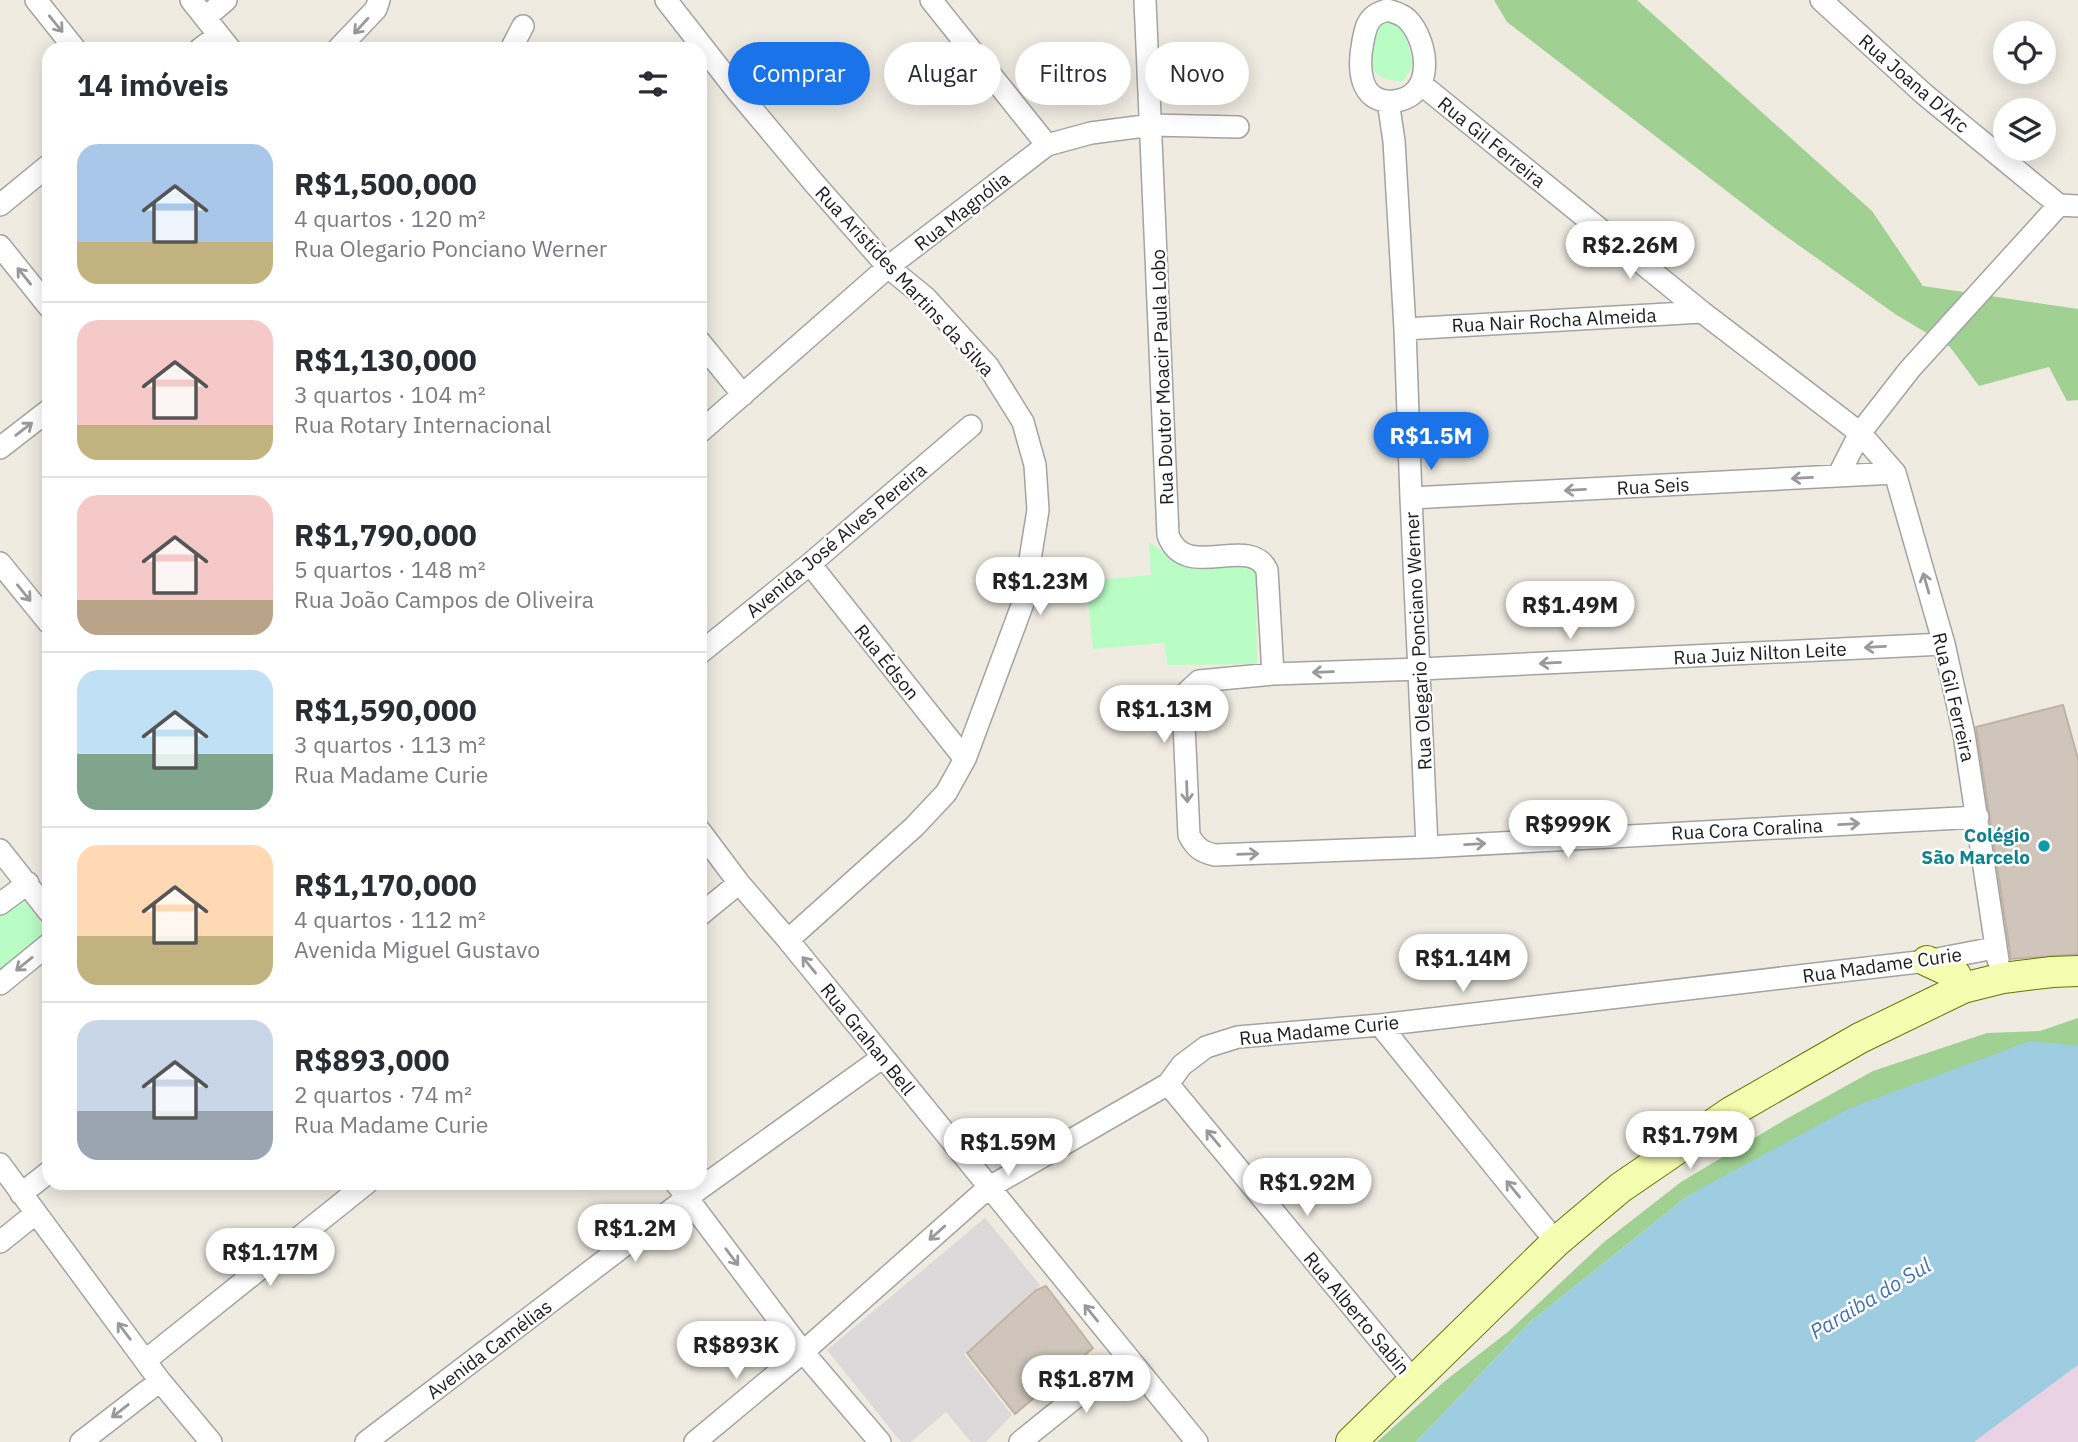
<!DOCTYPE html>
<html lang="pt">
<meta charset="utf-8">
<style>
body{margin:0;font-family:"IBM Plex Sans",sans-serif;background:#f2f2f3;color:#2b2b33;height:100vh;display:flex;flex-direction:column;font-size:26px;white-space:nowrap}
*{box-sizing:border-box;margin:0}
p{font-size:23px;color:#7c7c81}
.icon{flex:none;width:38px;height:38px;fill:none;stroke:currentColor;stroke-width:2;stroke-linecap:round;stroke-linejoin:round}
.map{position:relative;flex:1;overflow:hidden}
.side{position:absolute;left:42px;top:42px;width:665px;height:1148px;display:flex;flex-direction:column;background:#fff;border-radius:21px;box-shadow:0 4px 18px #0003}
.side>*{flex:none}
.top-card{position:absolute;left:728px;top:42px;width:665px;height:63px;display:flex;gap:14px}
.controls{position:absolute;left:1993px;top:21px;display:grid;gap:14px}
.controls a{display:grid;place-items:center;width:63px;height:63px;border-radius:50%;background:#fff;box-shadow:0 4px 18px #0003;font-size:35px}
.price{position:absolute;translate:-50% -60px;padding:0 16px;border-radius:24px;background:#fff;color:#222;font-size:23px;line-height:46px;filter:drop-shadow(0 2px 4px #0008)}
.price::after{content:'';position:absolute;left:50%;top:42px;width:21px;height:16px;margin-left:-10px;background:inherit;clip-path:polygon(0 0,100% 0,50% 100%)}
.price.active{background:#1a73e8;color:#fff}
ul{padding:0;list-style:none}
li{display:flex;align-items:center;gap:21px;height:175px;padding:0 35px}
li+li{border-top:2px solid #e1e1e2}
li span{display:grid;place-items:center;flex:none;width:196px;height:140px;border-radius:21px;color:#555}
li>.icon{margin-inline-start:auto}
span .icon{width:84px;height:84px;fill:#fffc;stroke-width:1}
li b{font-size:30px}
h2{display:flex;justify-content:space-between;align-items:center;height:84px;padding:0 35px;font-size:30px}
.chip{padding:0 24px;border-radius:32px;background:#fff;box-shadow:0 4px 18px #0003;font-size:24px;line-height:63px}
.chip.active{background:#1a73e8;color:#fff}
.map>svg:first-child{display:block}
.residential{fill:#dbd9d9}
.industrial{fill:#e8d2e3}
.forest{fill:#a0d192}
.park{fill:#b9fdc4}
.water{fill:#9ecce0}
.building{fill:#cfc5ba;stroke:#c1b2a2;stroke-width:2}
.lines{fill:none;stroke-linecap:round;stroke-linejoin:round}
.street-casing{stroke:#a3a3a3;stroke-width:24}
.secondary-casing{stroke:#617700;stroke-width:32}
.street{stroke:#fff;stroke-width:21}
.secondary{stroke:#f4feb0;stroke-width:30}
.oneway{stroke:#999}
.culture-dot{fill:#0f9aa8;stroke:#fff;stroke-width:2.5}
.labels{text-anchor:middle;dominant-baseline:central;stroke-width:5;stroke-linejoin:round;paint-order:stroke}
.street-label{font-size:19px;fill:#1c1c1c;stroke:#fff}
.culture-label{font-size:19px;font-weight:bold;fill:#0d838f;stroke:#fff;text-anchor:end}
.water-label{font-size:21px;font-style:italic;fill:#4272b3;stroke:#fff}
</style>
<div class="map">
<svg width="2078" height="1442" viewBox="0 0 2078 1442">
<rect width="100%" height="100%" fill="#efebe1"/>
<path class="residential" d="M985,1218L1040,1285L964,1354L1012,1415L986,1442H971L946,1412L911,1442H901L827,1350Z"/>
<path class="industrial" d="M2078,1365V1442H1974Z"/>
<path class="forest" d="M1494,0H1637L1872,211L1923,286L2078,309V400L2067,401L2049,367L1979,386L1950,347L1895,314L1776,229L1507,22Z
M2078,1018V1047L1689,1195L1530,1322L1416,1442H1377L1446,1380L1509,1331L1604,1242L1681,1182L1788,1118L1873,1071L1987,1033L2040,1031Z"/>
<path class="park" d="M1388,19L1402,25L1414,64L1403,81C1383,81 1375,75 1364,58L1372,24Z
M1149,542C1157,547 1171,559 1177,562C1201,573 1229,559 1256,572L1257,664L1168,665L1164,643L1093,649L1086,581L1151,575Z
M22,896L49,934L0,974V912Z"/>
<path class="water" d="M2030,1041L2078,1046V1365L1974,1442H1416L1530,1322L1689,1195L1850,1108Z"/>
<path class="building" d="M2063,705L2078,759V954L2011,959L1976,727Z
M1046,1286L1093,1348L1015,1414L967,1353L1036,1290Z"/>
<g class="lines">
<g class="street-casing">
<path id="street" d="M36,0L75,49
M191,0L230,49
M666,0L737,91L814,183L888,267L926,298L988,366L1023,422L1035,465L1038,510L1023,603L965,759L946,793L914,827L788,940
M931,0L1047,145
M1145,0L1168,535C1185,583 1249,533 1267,570L1273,674
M1821,0L1924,94L2059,205L2078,206
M1387,10C1394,12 1402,14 1407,19C1429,41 1436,97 1394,101C1358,104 1358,66 1363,41C1365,32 1366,23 1373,17C1377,13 1382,12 1387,10Z
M206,17L226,0
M200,49L219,35
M338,49L376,9L379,0
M511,49L523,26
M1421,84L1702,312L1860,433L1838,476
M1388,101L1394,141L1405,329L1411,498L1427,847
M0,205L49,165
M0,246L49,307
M1405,329L1702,312
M700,342L743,395
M700,432L888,267L1047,145L1091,133L1152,125L1238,127
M0,448L49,410
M1411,498L1895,473
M0,563L49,623
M810,564L965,759
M1944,644L1420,669L1273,674L1199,681L1185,694L1183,702L1189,835C1195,847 1201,852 1215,855L1427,847L1978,817
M700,653L810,564L971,426
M700,831L739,883L788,940L1197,1442
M0,850L49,912
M0,904L28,883
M700,915L739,883
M1998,960L1964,734L1944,644L1895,473L1860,433L1910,369L2059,205
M0,984L49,944
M1380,1025L1556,1242
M1168,1084L1413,1380
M0,1164L160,1381L211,1442
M676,1183L803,1352L880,1442
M21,1194L49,1172
M0,1242L35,1214
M146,1360L367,1183
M81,1442L160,1381
M366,1442L688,1197L883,1057
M695,1442L803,1352L988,1188L1168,1084L1182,1065L1206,1047L1238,1037L1380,1025L1927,961L1994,948
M1020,1442L1127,1356"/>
</g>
<g class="secondary-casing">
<path id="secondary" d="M1927,961L1955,974L1963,988
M1351,1442L1556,1242L1620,1188L1731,1112L1860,1038L1963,988L2003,978L2052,972L2078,971"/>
</g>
<use href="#street" class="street"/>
<use href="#secondary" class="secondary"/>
</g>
<defs><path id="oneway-shaft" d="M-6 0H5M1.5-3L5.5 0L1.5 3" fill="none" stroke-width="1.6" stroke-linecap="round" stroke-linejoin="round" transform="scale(1.75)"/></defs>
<g class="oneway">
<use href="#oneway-shaft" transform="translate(56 24) rotate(51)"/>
<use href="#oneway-shaft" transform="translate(361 26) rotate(132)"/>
<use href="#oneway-shaft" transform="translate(24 276) rotate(-129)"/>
<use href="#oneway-shaft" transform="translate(24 429) rotate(-38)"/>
<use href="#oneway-shaft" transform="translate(1802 478) rotate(177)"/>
<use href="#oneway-shaft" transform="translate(1575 490) rotate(177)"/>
<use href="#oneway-shaft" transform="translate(1926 583) rotate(-106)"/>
<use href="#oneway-shaft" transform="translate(24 593) rotate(51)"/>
<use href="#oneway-shaft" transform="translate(1875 647) rotate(177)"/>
<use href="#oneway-shaft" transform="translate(1550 663) rotate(177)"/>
<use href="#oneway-shaft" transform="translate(1323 672) rotate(178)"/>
<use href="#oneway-shaft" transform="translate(1187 792) rotate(88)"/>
<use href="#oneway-shaft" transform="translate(1849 824) rotate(-3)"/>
<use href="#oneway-shaft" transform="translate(1475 844) rotate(-3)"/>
<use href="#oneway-shaft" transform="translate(1248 854) rotate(-2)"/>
<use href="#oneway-shaft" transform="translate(24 964) rotate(141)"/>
<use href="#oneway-shaft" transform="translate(809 965) rotate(-129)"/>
<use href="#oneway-shaft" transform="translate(1213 1138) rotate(-130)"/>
<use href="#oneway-shaft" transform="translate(1513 1189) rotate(-129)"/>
<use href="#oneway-shaft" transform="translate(937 1233) rotate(138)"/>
<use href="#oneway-shaft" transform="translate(732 1257) rotate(53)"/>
<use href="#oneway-shaft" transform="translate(1091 1313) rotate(-129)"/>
<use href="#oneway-shaft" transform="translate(124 1331) rotate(-127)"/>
<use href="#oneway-shaft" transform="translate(120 1411) rotate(142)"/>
</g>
<circle class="culture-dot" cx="2044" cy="846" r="7"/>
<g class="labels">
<g class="street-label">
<text transform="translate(1914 83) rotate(41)">Rua Joana D'Arc</text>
<text transform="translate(1492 142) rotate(39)">Rua Gil Ferreira</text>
<text transform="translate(962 211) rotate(-38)">Rua Magnólia</text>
<text transform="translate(905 281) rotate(47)">Rua Aristides Martins da Silva</text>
<text transform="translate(1554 320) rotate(-3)">Rua Nair Rocha Almeida</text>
<text transform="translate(1162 377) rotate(-92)">Rua Doutor Moacir Paula Lobo</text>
<text transform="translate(1653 486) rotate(-3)">Rua Seis</text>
<text transform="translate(836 540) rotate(-40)">Avenida José Alves Pereira</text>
<text transform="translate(1418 641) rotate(-93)">Rua Olegario Ponciano Werner</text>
<text transform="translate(1760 653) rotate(-3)">Rua Juiz Nilton Leite</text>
<text transform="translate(887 662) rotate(51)">Rua Édson</text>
<text transform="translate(1954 697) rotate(77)">Rua Gil Ferreira</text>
<text transform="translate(1747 829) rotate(-3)">Rua Cora Coralina</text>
<text transform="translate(1882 965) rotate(-8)">Rua Madame Curie</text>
<text transform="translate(1319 1030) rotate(-6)">Rua Madame Curie</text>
<text transform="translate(868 1039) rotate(51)">Rua Grahan Bell</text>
<text transform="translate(1357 1313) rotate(50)">Rua Alberto Sabin</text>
<text transform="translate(489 1349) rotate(-37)">Avenida Camélias</text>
</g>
<g class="culture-label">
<text x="2030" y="835">Colégio<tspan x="2030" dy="22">São Marcelo</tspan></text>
</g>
<g class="water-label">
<text transform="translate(1870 1298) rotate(-31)">Paraiba do Sul</text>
</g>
</g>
</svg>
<div class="controls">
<a><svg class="icon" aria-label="locate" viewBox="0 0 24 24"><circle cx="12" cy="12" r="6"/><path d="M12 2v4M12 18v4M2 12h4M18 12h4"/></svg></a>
<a><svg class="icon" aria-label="layers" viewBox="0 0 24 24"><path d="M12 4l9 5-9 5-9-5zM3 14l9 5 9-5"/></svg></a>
</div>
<b class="price" style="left:1630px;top:281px">R$2.26M</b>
<b class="price active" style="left:1431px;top:472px">R$1.5M</b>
<b class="price" style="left:1040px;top:617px">R$1.23M</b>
<b class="price" style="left:1570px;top:641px">R$1.49M</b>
<b class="price" style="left:1164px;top:745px">R$1.13M</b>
<b class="price" style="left:1568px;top:860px">R$999K</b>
<b class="price" style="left:1463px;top:994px">R$1.14M</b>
<b class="price" style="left:1690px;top:1171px">R$1.79M</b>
<b class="price" style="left:1008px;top:1178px">R$1.59M</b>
<b class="price" style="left:1307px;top:1218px">R$1.92M</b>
<b class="price" style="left:635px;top:1264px">R$1.2M</b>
<b class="price" style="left:270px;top:1288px">R$1.17M</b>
<b class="price" style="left:736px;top:1381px">R$893K</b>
<b class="price" style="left:1086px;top:1415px">R$1.87M</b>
<div class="top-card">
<a class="chip active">Comprar</a>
<a class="chip">Alugar</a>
<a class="chip">Filtros</a>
<a class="chip">Novo</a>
</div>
<section class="side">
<h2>14 imóveis<svg class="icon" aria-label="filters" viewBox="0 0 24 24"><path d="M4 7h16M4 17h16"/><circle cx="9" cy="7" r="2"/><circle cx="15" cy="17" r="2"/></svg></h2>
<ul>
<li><span style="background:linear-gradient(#a9c7e8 70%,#c2b280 0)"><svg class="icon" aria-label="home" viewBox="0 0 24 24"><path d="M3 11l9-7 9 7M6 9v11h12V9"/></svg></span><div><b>R$1,500,000</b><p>4 quartos · 120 m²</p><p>Rua Olegario Ponciano Werner</p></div></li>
<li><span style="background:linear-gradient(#f6c9c9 75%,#c2b280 0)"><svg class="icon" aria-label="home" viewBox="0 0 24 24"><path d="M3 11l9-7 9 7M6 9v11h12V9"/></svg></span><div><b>R$1,130,000</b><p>3 quartos · 104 m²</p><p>Rua Rotary Internacional</p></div></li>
<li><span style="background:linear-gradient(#f6c9c9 75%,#b9a48a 0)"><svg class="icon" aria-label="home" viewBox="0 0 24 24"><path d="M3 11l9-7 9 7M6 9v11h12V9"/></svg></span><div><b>R$1,790,000</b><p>5 quartos · 148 m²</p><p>Rua João Campos de Oliveira</p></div></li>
<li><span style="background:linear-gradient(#bfe0f5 60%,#7fa58c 0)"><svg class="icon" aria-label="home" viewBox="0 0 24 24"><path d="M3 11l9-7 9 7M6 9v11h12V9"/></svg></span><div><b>R$1,590,000</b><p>3 quartos · 113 m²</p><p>Rua Madame Curie</p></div></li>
<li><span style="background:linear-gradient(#ffd9b3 65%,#c2b280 0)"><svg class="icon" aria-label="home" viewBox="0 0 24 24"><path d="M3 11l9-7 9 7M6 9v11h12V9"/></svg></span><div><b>R$1,170,000</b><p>4 quartos · 112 m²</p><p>Avenida Miguel Gustavo</p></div></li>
<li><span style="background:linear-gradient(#c9d6e8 65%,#9aa5b1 0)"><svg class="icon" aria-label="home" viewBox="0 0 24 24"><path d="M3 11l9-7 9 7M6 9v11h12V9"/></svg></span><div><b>R$893,000</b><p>2 quartos · 74 m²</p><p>Rua Madame Curie</p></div></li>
</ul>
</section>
</div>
